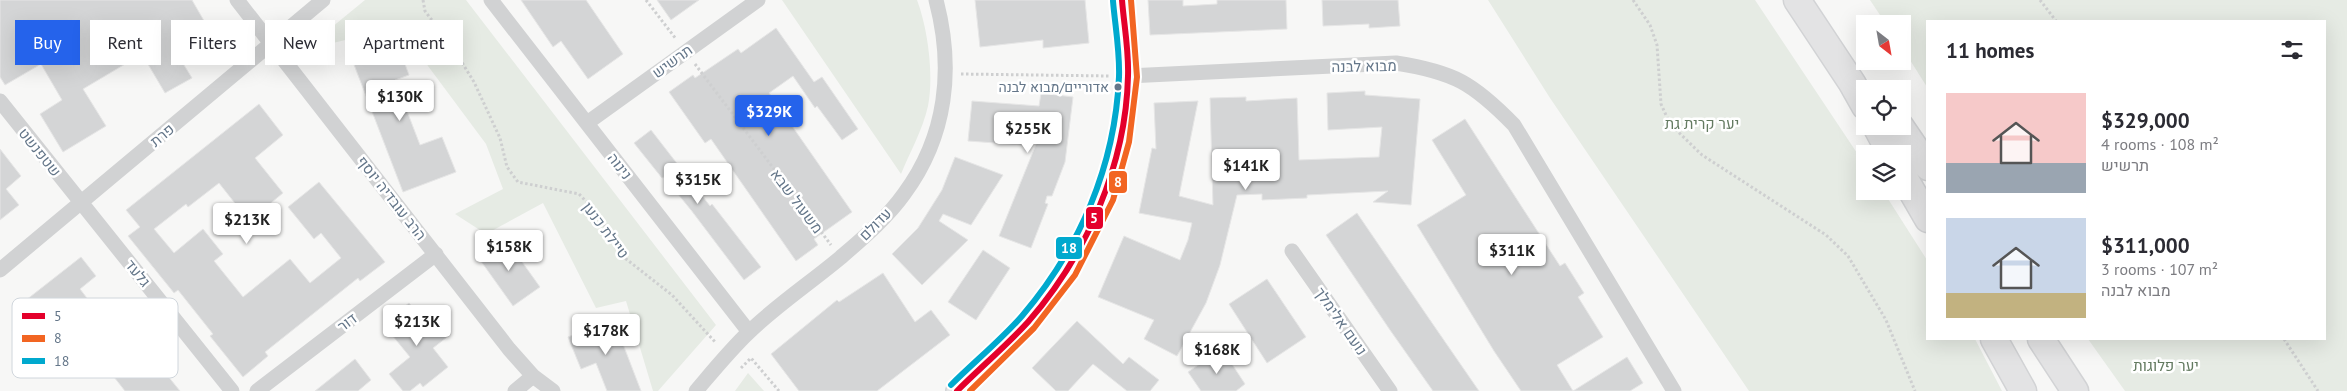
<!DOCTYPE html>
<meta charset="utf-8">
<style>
body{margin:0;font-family:"PT Sans",Heebo,sans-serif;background:#f2f2f3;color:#2b2b33;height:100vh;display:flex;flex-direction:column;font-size:19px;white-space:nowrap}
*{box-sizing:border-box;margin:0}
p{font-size:16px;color:#7c7c81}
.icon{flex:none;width:28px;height:28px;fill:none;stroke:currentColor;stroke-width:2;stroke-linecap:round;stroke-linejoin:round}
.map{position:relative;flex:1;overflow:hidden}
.drawer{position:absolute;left:1926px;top:20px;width:400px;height:320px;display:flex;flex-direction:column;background:#fff;border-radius:0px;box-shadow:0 5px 20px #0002}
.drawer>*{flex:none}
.guide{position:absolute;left:15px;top:20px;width:475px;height:45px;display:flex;gap:10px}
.needle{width:32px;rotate:149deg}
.buttons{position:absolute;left:1856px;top:15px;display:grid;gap:10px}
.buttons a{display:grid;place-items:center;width:55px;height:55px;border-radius:0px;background:#fff;box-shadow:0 5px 20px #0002;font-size:25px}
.price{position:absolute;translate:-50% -42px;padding:0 11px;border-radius:5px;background:#fff;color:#222;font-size:16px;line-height:32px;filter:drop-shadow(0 1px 2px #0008)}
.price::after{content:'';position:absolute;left:50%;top:30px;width:15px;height:11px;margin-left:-8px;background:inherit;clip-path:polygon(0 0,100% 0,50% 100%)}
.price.selected{background:#2563eb;color:#fff}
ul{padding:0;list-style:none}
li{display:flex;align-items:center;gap:15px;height:125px;padding:0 20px}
li span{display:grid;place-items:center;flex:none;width:140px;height:100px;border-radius:0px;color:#555}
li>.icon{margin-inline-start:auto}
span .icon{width:60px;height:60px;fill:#fffc;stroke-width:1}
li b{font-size:21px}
h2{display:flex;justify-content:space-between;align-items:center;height:60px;padding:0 20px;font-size:21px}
.chip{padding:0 18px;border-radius:0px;background:#fff;box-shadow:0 5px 20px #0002;font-size:18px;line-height:45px}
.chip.selected{background:#2563eb;color:#fff}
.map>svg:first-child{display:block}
.green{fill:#e6ebe4}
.building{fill:#d4d5d6;stroke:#e6e6e6}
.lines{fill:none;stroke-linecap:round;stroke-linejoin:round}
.secondary-casing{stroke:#d2d4d6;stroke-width:24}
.highway-casing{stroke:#d2d3d5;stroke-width:29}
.path{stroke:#cecfd0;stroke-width:3;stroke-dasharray:2.5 2.5;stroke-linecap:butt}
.street{stroke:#d1d2d3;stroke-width:15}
.secondary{stroke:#e3e3e4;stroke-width:21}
.highway{stroke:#e3e3e4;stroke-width:26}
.bus-1-casing{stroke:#fff;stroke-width:10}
.bus-2-casing{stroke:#fff;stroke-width:10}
.bus-3-casing{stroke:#fff;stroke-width:10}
.bus-1{stroke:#e4002b;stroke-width:6}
.bus-2{stroke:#f26522;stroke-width:6}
.bus-3{stroke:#00a9ce;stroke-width:6}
.bus-dot{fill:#647689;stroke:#fff;stroke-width:2}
.labels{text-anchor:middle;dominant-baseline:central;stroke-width:5;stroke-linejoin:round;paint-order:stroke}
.bus-label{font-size:14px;fill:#647689;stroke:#fff;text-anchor:end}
.street-label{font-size:15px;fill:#647689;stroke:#fff}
.park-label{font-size:15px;fill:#637a60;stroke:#fff}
.key{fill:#fff;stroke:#d0d6dc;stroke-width:1}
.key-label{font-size:14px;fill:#647689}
.line-badge{stroke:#fff;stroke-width:2}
.badge-label{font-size:14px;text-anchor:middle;font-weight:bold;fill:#fff}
</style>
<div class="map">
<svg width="2347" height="391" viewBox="0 0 2347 391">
<rect width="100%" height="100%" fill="#f7f7f6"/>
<path class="green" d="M365,0H466L716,325L658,391H653L626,301L596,308L543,203L486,234L455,214L503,189L486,144L399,27L304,50Z
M782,0H917C928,29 934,76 928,106C923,129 910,152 901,174Z
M1488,0H1755L1865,165V191H1883L1927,260L1928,339H1975L2002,391H1749L1550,98Z
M1870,0H2347V391H2125L2088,339H2325V21H1928L1927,87L1903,49L1902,24H1886Z
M748,373L764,391H735Z"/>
<path class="building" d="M0,0H192L218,45L184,65L192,78L165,93L142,54L83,89L106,126L63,152L40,114L62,100L41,64L5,85L0,77Z
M521,0H586L623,54L588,79L561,41L553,47Z
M657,0H699L671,20Z
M975,0H1085L1089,43L1043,48V40L980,47Z
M1148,0H1183V6L1217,4V0H1286L1287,29L1150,35Z
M1322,0H1398L1400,26L1369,28V24L1323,26Z
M776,28L814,82L822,77L858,129L842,140L817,106L815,108L793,76L769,93L852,212L814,239L818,245L796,261L711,139L705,143L669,92L693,75L695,78L738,49L741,53Z
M398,45L409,75L395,80L420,145L442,137L456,172L403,192L353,62Z
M1365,91V95L1420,99L1411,205L1373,202L1388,191L1307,195V198L1262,200V194L1237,195L1220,265L1206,303L1177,356L1144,339L1154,320L1098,297L1124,236L1180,260L1188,240L1192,223L1139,213L1152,148L1156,149L1154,103L1198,101L1179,196L1213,205L1210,98L1246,97V101L1297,98L1299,160L1379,157L1382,127L1328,130L1327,93Z
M1041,93L1073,97L1065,162L1052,196H1047L1045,203L1048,204L1031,248L999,236L1039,137L1031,133L1023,145L968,141L972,101L1039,106Z
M259,104L283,135L255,158L283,193L249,221L219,183L188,207L186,204L154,229L174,253L203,229L223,254L214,261L243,297L290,259L310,283L341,258L321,233L314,239L288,207L319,182L385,262L360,281L358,278L265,352L268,356L243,377L210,336L213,334L178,290L174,293L128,236L140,227L126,210Z
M1465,119L1560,266L1565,263L1584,293L1578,297L1603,337L1557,365L1573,391L1627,357L1643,383L1630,391H1521L1494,351L1417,225L1466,195L1432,140Z
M651,130L710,206L712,204L761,267L744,280L691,210L664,177L662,178L634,143Z
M0,149L21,176L6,189L19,205L0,220Z
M955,157L1003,175L971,225L943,214L939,221L968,240L922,285L892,254L918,228L942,190Z
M1357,213L1430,320L1479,391H1433L1390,330L1326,235Z
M505,238L540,287L513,306L478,257Z
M983,250L1010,268L976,320L948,302Z
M81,257L96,276L80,289L93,306L70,324L68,322L30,352L12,330L30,316L21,304Z
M883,273L915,322L931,310L950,335L877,391H799L771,354L837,300L839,302Z
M1267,279L1306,337L1267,363L1229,304Z
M409,303L424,322L435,313L451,334L433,348L448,367L423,387L420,383L410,391H403L389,374L410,357L383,324Z
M613,319L626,352L641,391H607L596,363L581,369L568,337Z
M1077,321L1123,364L1129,357L1159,380L1150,391H1127L1093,364L1068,391H1056L1032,368Z
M132,333L162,371L163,370L180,391H125L114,377L125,368L110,350Z
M1222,349L1245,384L1236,391H1201L1188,372Z
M355,359L371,380L358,391H315Z"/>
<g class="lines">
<g class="secondary-casing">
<path id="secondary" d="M957,391L1028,322L1068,270L1105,197L1120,141L1128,76L1122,0"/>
</g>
<g class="highway-casing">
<path id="highway" d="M1797,0L1852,83L1865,106
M1876,126L1891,154
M1900,126L1928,167
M1902,174L1928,219
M1994,339L2023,391
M2041,339L2075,391"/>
</g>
<path class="path" d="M423,0L425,11L453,48L474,82L500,138L507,167L518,182L579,194L598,214L621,255L672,295L716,343
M646,0L676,39
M1633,0L1650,25L1657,45L1661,104L1670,124L1702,155L1826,235L1848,256L1886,320L1915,391
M2040,0L2056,21
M695,64L831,245
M961,74L1110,76
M2284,339L2318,391
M741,368L751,358L779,391"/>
<path class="street" d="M237,0L509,349L533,376L553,391
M491,0L749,332
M1128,76L1396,63C1454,72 1473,83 1514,125L1674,391
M0,101L232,391
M587,123L758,0
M1292,251L1390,391
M0,270L323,0
M257,391L436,254
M515,391L533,376
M696,391C713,371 730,350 749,332C777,305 810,283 840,258C862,239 887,218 904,194C947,136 954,68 936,0"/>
<use href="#secondary" class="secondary"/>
<use href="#highway" class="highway"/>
<g class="bus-1-casing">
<path id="bus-1" d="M957,391C980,368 1006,346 1028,322C1086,256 1126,165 1128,76C1129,51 1124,25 1122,0"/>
</g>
<g class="bus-2-casing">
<path id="bus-2" d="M970,391L1034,328L1075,275L1113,200L1129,142L1137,77L1131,0"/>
</g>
<g class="bus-3-casing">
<path id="bus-3" d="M951,385C974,362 1001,340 1022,316C1080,248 1115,166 1119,77C1120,52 1115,25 1113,1"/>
</g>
<use href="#bus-1" class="bus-1"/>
<use href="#bus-2" class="bus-2"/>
<use href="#bus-3" class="bus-3"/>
</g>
<circle class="bus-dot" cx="1118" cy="87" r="4.5"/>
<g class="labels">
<g class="bus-label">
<text x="1109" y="87">אדוריים/מבוא לבנה</text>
</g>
<g class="street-label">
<text transform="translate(672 61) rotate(-36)">תרשיש</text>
<text transform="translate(1364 66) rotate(-1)">מבוא לבנה</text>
<text transform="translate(162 135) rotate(-40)">פרת</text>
<text transform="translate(40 152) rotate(51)">שטפנשט</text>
<text transform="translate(620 166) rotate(52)">נינוה</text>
<text transform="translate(392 198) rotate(52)">הרב עובדיה יוסף</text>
<text transform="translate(797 201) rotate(53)">משעול שבא</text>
<text transform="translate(875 224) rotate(-45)">עדולם</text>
<text transform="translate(606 230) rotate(53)">טיילת כנען</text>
<text transform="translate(138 273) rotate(51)">גלעד</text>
<text transform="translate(1341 321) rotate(55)">נועם אלימלך</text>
<text transform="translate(347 322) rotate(-37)">דור</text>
</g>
<g class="park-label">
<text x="1702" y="123">יער קרית גת</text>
<text x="2166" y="365">יער פלוגות</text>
</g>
</g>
<rect x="12" y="298" width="166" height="80" rx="8" class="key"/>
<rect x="22" y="313" width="23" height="6" fill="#e4002b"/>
<rect x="22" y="335" width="23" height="7" fill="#f26522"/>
<rect x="22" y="358" width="23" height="6" fill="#00a9ce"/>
<g class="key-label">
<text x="54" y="321">5</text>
<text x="54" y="343">8</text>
<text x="54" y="366">18</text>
</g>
<g class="line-badge">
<rect x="1108" y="170" width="20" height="24" rx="5" fill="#f26522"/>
<rect x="1085" y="206" width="19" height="24" rx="5" fill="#e4002b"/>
<rect x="1055" y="236" width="28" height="24" rx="5" fill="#00a9ce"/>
</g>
<g class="badge-label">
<text x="1118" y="187">8</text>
<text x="1094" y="223">5</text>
<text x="1069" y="253">18</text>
</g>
</svg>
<div class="buttons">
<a><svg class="needle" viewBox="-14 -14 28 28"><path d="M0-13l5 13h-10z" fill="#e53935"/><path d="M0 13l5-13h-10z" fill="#7c7c81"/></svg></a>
<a><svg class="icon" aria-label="locate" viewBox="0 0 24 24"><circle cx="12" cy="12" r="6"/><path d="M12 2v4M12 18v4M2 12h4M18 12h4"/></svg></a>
<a><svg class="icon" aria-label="layers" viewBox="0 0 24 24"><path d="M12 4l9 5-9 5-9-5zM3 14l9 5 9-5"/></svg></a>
</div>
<b class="price" style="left:400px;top:122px">$130K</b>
<b class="price selected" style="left:769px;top:137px">$329K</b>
<b class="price" style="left:1028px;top:154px">$255K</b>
<b class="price" style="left:1246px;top:191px">$141K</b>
<b class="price" style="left:698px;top:205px">$315K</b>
<b class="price" style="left:247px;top:245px">$213K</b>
<b class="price" style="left:509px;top:272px">$158K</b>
<b class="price" style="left:1512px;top:276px">$311K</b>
<b class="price" style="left:417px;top:347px">$213K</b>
<b class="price" style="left:606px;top:356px">$178K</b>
<b class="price" style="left:1217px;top:375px">$168K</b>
<div class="guide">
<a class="chip selected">Buy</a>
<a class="chip">Rent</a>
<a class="chip">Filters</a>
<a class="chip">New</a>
<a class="chip">Apartment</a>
</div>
<section class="drawer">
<h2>11 homes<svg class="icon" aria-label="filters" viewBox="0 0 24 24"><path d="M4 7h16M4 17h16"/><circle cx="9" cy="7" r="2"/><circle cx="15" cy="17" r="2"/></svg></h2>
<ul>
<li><span style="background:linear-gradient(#f6c9c9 70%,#9aa5b1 0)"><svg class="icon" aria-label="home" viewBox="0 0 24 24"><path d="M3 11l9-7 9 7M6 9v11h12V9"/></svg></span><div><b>$329,000</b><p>4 rooms · 108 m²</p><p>תרשיש</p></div></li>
<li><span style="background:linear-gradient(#c9d6e8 75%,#c2b280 0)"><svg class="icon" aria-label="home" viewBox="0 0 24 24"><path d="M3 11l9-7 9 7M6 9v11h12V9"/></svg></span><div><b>$311,000</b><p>3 rooms · 107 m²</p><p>מבוא לבנה</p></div></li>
</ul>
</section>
</div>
